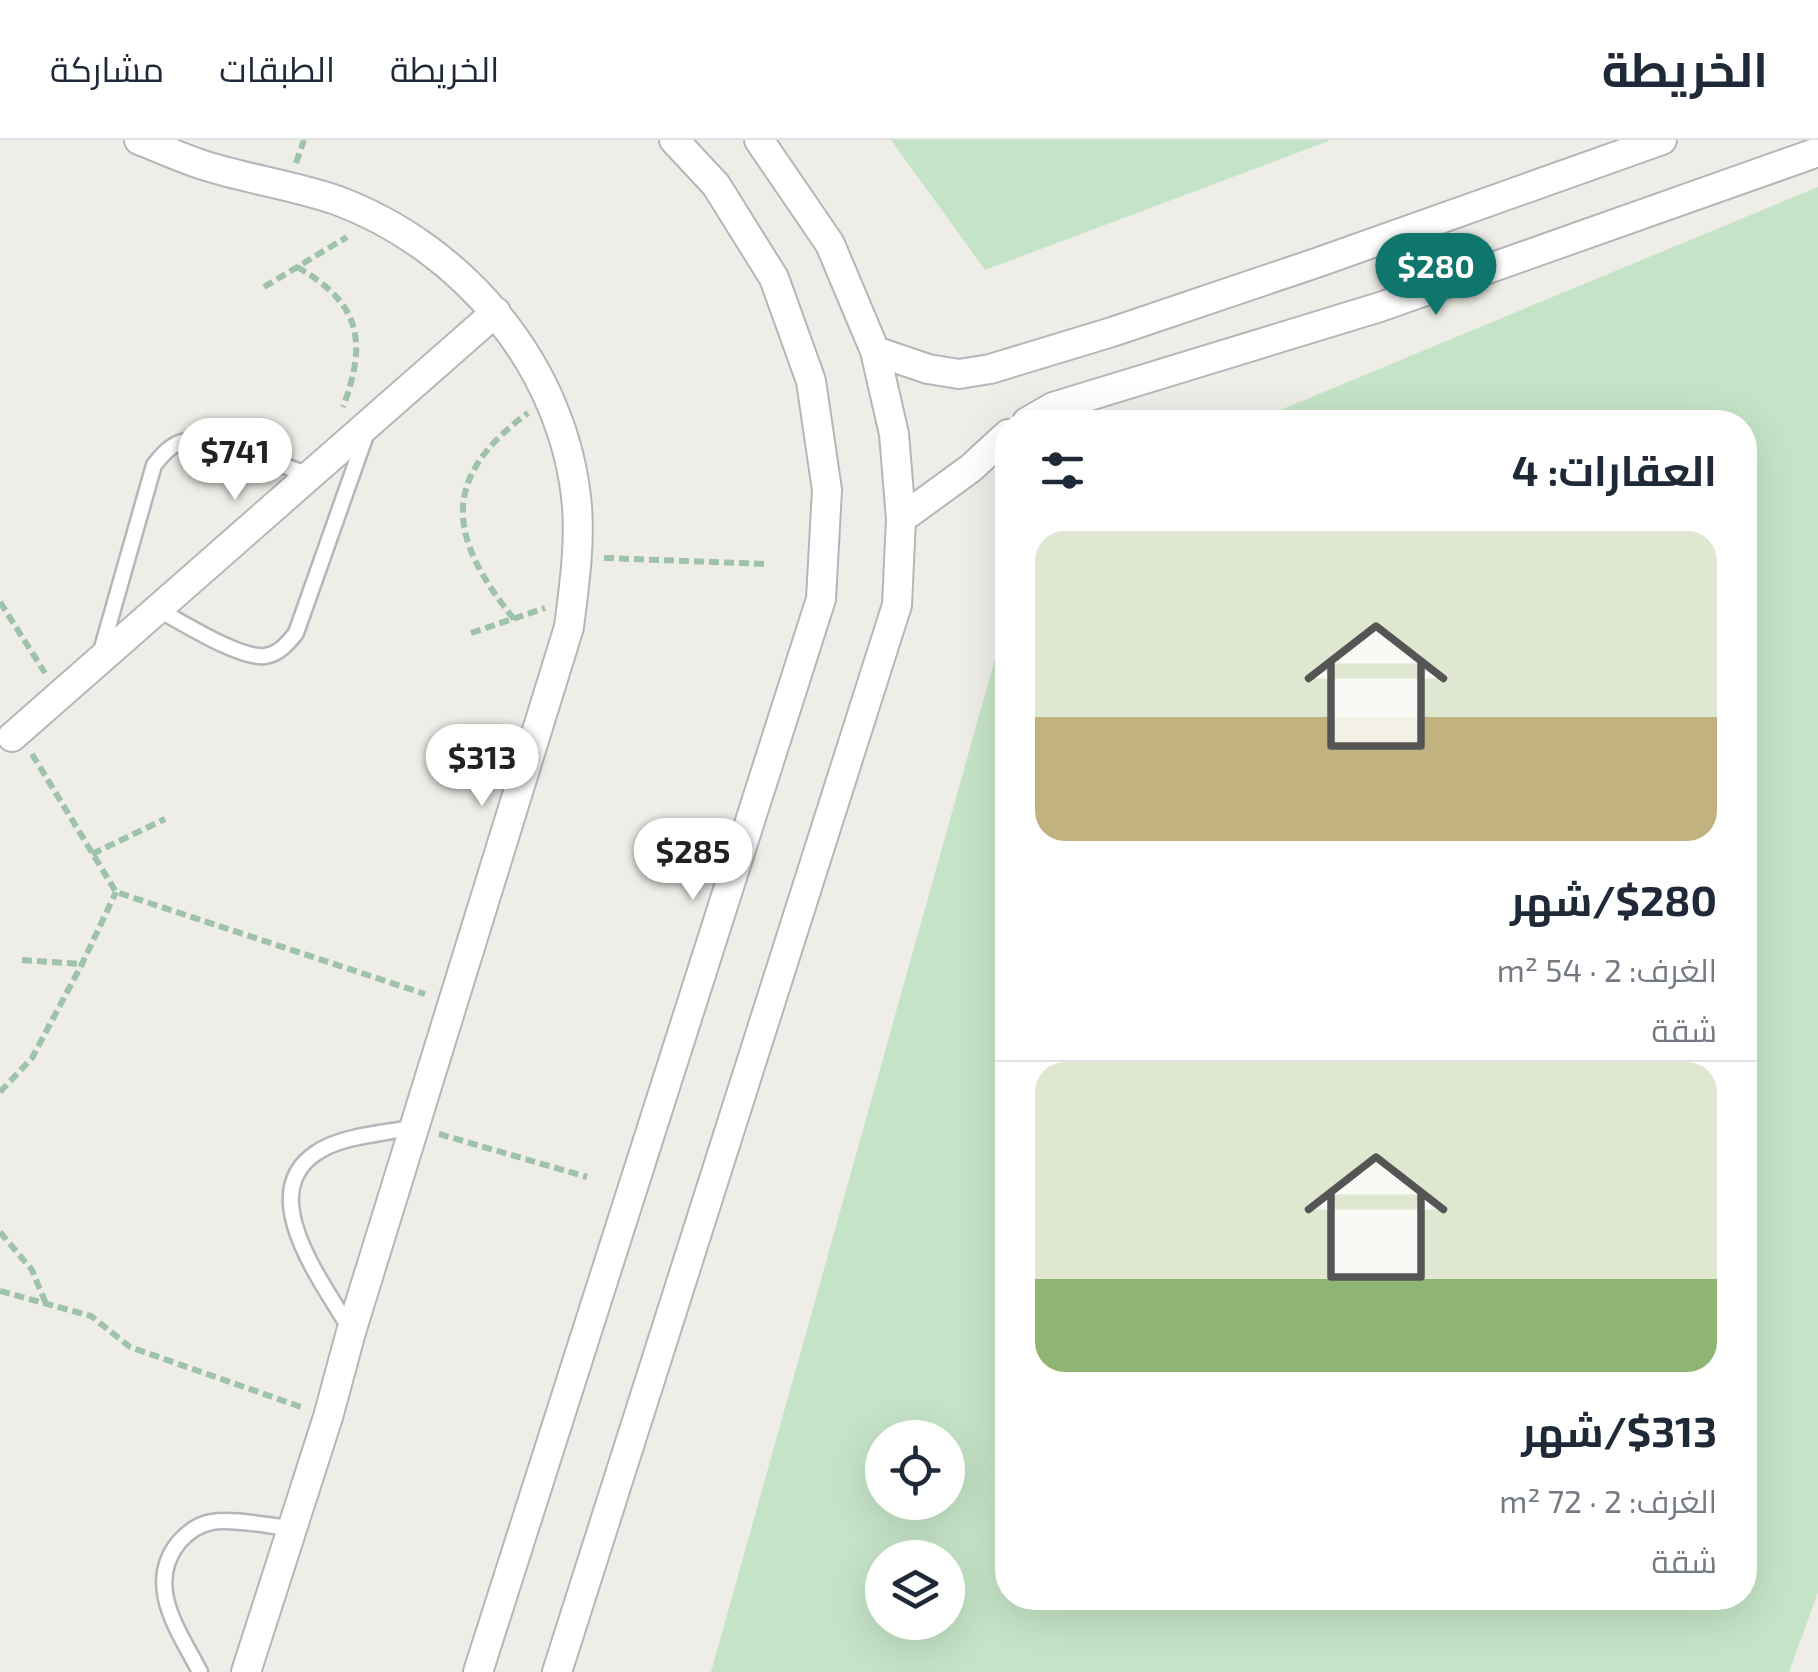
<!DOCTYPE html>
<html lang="ar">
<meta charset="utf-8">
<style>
body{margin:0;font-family:"Exo 2",Cairo,sans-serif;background:#f2f2f3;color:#1f2937;direction:rtl;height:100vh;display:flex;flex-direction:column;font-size:38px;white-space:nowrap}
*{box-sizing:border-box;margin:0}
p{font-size:32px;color:#747a83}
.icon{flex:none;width:55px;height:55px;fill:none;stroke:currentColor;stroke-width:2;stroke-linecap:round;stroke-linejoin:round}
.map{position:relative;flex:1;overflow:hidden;direction:ltr}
.sheet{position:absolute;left:995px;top:270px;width:762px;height:1200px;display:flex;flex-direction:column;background:#fff;border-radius:40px;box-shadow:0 10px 40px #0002;direction:rtl}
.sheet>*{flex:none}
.fabs{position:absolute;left:865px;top:1280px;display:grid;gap:20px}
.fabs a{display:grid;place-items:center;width:100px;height:100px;border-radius:50%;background:#fff;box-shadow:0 10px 40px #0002;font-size:50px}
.price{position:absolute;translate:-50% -85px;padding:0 22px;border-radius:35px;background:#fff;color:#222;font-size:32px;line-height:65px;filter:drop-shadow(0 2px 5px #0008)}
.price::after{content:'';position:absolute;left:50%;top:60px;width:30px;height:22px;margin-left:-15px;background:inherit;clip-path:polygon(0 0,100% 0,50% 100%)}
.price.active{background:#0f766e;color:#fff}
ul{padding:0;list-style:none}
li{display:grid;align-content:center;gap:20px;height:530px;padding:0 40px}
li+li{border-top:2px solid #e0e1e3}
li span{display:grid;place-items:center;height:310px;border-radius:30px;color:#555}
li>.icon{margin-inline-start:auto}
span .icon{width:180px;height:180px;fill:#fffc;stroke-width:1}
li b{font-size:42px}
h2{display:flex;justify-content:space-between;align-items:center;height:120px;padding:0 40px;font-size:42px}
header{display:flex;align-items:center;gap:60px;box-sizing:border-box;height:140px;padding:0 50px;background:#fff;border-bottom:2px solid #e0e1e3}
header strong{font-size:48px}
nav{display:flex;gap:55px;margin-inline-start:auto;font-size:35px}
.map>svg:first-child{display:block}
.green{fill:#c5e4c7;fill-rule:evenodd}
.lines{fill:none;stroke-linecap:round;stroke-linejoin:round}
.service-casing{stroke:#b4b6ba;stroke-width:19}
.minor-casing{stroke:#b4b6ba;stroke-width:32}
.path{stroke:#9ec2aa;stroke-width:6;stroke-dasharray:10 5;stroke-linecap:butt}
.service{stroke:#fff;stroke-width:14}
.minor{stroke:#fff;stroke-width:28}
</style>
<header>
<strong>الخريطة</strong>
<nav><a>الخريطة</a><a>الطبقات</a><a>مشاركة</a></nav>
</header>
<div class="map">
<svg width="1818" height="1532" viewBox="0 0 1818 1532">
<rect width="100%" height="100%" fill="#efede7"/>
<path class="green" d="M891,0H1331L985,130Z
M1818,47V1452L1789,1532H711L1007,476L1008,1458H1745V282H1251ZM882,1298H948V1362H882ZM882,1418H948V1482H882Z"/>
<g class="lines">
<g class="service-casing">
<path id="service" d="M157,469C182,482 239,519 265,516C279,514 288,503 296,493L367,292
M100,515L154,325C162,315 171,304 185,301C209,295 282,326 310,335
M351,1191C325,1145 253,1055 316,1013C342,995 383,994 414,987
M200,1532C179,1491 144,1445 179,1402C187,1393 199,1384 212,1382C231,1378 269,1386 291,1388"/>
</g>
<g class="minor-casing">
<path id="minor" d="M139,0C160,8 181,18 203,25C246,39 293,45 336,60C464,107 565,228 577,366C580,408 574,446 569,487L351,1192L328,1277L246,1532
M875,211L928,229L959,234L990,229L1112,192L1319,122L1662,0
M1027,282L1053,267L1380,167L1818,12
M901,379L971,328L1008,294
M12,597L496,172
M478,1532L821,459L827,350L811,241L774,138L716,45L674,0
M557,1532L897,465L901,379L894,294L875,211L830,104L759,0"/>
</g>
<path class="path" d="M296,23L304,0
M297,127C360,163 368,200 343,267
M264,147L347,97
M604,418L767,424
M0,462L45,533
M514,479C449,399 438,339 528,273
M471,493L545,468
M32,614L116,752L425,854
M92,714L165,679
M22,820L82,824
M0,952L32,918L82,824L116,752
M439,994L587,1037
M0,1092L32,1130L46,1164
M0,1151L91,1176L130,1207L304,1268"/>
<use href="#service" class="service"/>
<use href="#minor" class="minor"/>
</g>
</svg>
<div class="fabs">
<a><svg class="icon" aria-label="locate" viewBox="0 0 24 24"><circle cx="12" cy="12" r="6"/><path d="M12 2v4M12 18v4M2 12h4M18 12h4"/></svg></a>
<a><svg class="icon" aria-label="layers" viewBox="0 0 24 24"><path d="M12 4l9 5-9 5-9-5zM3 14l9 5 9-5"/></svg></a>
</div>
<b class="price active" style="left:1436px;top:178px">$280</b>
<b class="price" style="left:235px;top:363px">$741</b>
<b class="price" style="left:482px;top:669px">$313</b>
<b class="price" style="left:693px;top:763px">$285</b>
<section class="sheet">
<h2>العقارات: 4<svg class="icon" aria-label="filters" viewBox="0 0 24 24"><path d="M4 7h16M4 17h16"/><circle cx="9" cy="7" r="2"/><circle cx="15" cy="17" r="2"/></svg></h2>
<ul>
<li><span style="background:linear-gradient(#dfe7d0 60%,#c2b280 0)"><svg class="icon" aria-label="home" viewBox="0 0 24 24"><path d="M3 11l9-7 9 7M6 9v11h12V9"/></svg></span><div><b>$280/شهر</b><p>الغرف: 2 · 54 m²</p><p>شقة</p></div></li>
<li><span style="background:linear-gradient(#dfe7d0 70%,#8fb573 0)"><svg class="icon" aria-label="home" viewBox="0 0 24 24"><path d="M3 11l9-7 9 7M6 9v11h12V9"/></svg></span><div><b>$313/شهر</b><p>الغرف: 2 · 72 m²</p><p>شقة</p></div></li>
</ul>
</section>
</div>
